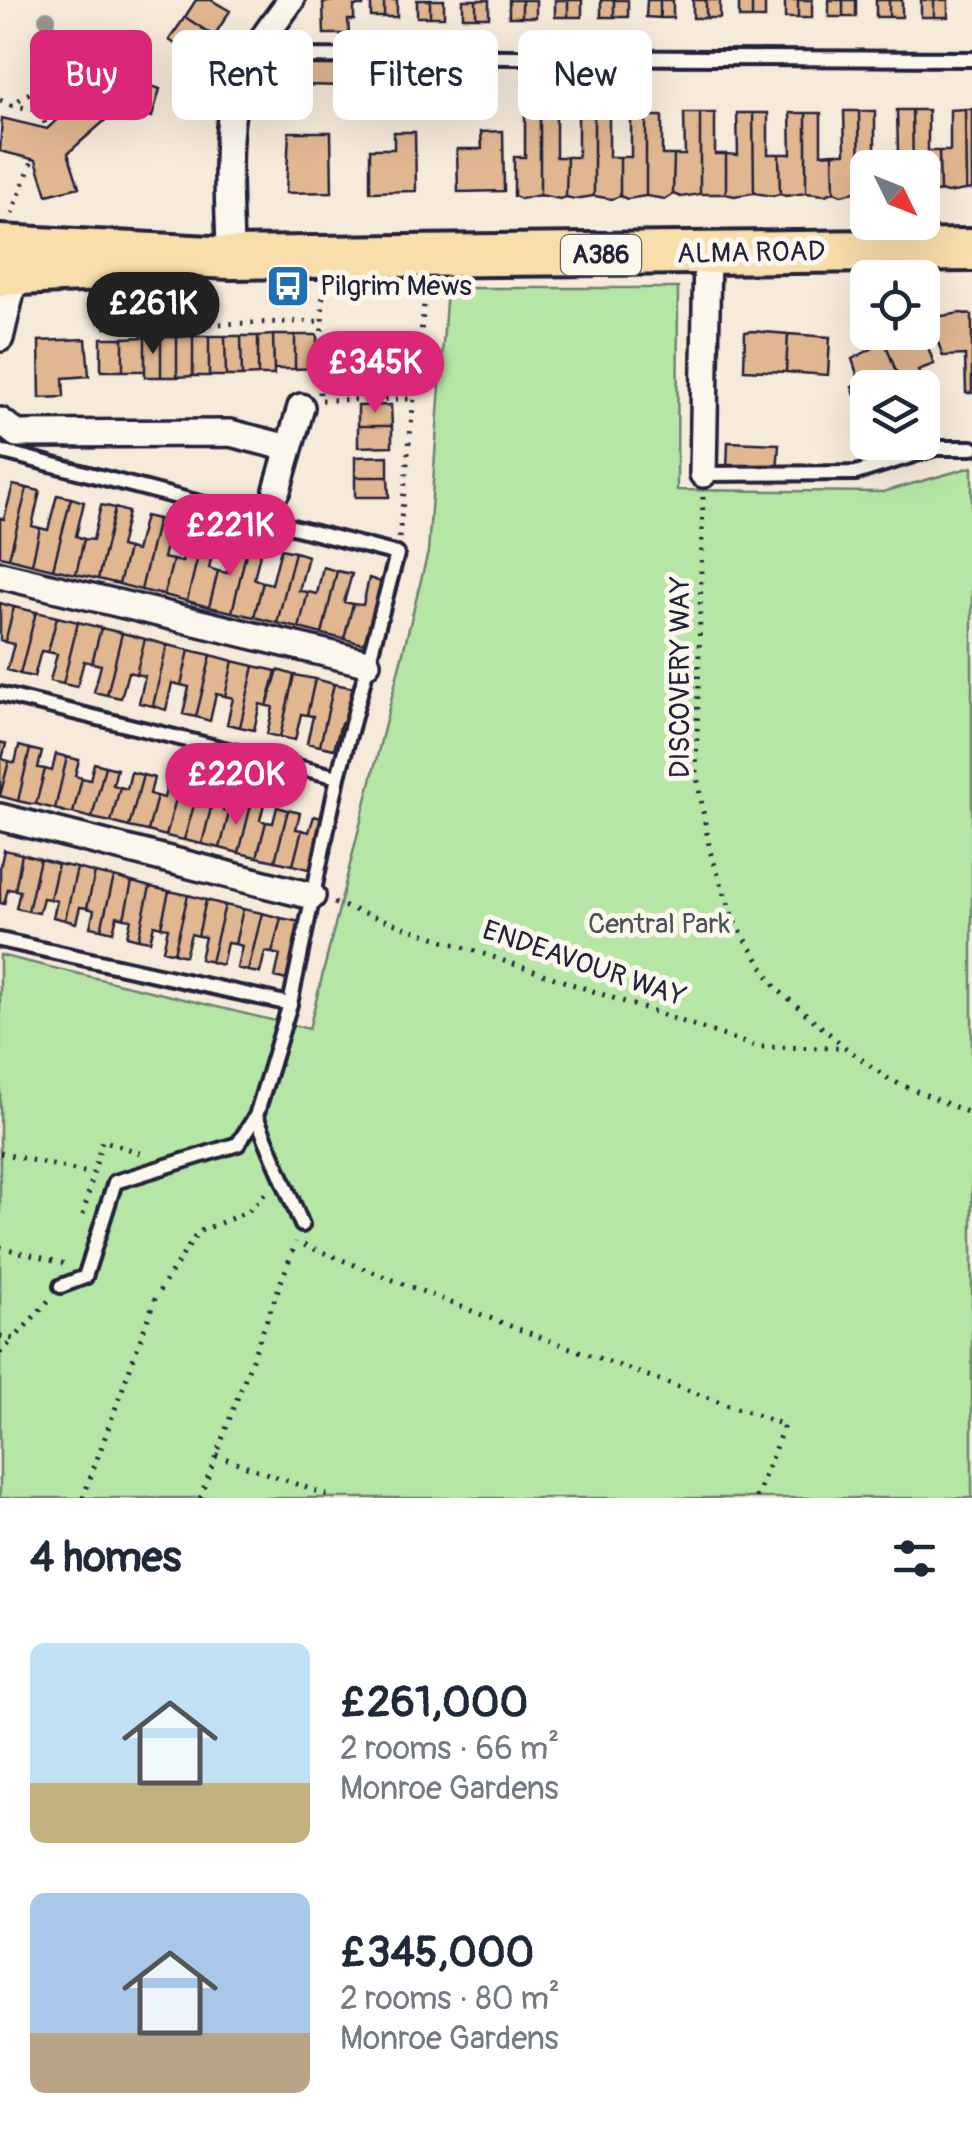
<!DOCTYPE html>
<meta charset="utf-8">
<style>
body{margin:0;font-family:Pangolin,sans-serif;background:#f2f2f3;color:#1f2937;height:100vh;display:flex;flex-direction:column;font-size:38px;white-space:nowrap}
*{box-sizing:border-box;margin:0}
p{font-size:32px;color:#747a83}
.icon{flex:none;width:55px;height:55px;fill:none;stroke:currentColor;stroke-width:2;stroke-linecap:round;stroke-linejoin:round}
.map{position:relative;height:1498px;overflow:hidden}
.details{display:flex;flex-direction:column;background:#fff;flex:1}
.details>*{flex:none}
.top-card{position:absolute;left:30px;top:30px;width:912px;height:90px;display:flex;gap:20px}
.needle{width:65px;rotate:133deg}
.buttons{position:absolute;left:850px;top:150px;display:grid;gap:20px}
.buttons a{display:grid;place-items:center;width:90px;height:90px;border-radius:15px;background:#fff;box-shadow:0 10px 40px #0002;font-size:50px}
.price{position:absolute;translate:-50% -85px;padding:0 22px;border-radius:35px;background:#db2777;color:#fff;font-size:32px;line-height:65px;filter:drop-shadow(0 2px 5px #0008)}
.price::after{content:'';position:absolute;left:50%;top:60px;width:30px;height:22px;margin-left:-15px;background:inherit;clip-path:polygon(0 0,100% 0,50% 100%)}
.price.selected{background:#222;color:#fff}
ul{padding:0;list-style:none}
li{display:flex;align-items:center;gap:30px;height:250px;padding:0 30px}
li span{display:grid;place-items:center;flex:none;width:280px;height:200px;border-radius:15px;color:#555}
li>.icon{margin-inline-start:auto}
span .icon{width:120px;height:120px;fill:#fffc;stroke-width:1}
li b{font-size:42px}
h2{display:flex;justify-content:space-between;align-items:center;height:120px;padding:0 30px;font-size:42px}
.pill{padding:0 35px;border-radius:15px;background:#fff;box-shadow:0 10px 40px #0002;font-size:35px;line-height:90px}
.pill.selected{background:#db2777;color:#fff}
.map>svg:first-child{display:block}
.green{fill:#b5e6a5;stroke:#6c8470;stroke-width:2.5}
.building{fill:#e1b791;stroke:#22223b;stroke-width:2.5}
.lines{fill:none;stroke-linecap:round;stroke-linejoin:round}
.lane-casing{stroke:#22223b;stroke-width:20}
.street-casing{stroke:#22223b;stroke-width:32}
.primary-casing{stroke:#22223b;stroke-width:48}
.path{stroke:#22223b;stroke-width:5;stroke-dasharray:2.5 8;stroke-linecap:butt}
.lane{stroke:#fbf7ec;stroke-width:12}
.street{stroke:#fbf7ec;stroke-width:25}
.primary{stroke:#f8deab;stroke-width:40}
.tree{fill:#969791}
.labels{text-anchor:middle;dominant-baseline:central;stroke-width:10;stroke-linejoin:round;paint-order:stroke}
.shield{fill:#fbf7ec;stroke:#636270;stroke-width:2.5}
.shield-label{font-size:25px;font-weight:bold;fill:#22223b}
.street-label{font-size:28px;fill:#22223b;stroke:#fbf7ec}
.poi-label{font-size:28px;fill:#22223b;stroke:#fbf7ec;text-anchor:start}
.park-label{font-size:28px;fill:#475356;stroke:#fbf7ec}
</style>
<div class="map">
<svg width="972" height="1498" viewBox="0 0 972 1498">
<rect width="100%" height="100%" fill="#f6eada"/>
<filter id="ink" filterUnits="userSpaceOnUse"><feTurbulence type="fractalNoise" baseFrequency=".01" numOctaves="2"/><feDisplacementMap in="SourceGraphic" scale="20" xChannelSelector="R" yChannelSelector="G"/><feConvolveMatrix kernelMatrix="1 2 1 2 8 2 1 2 1" color-interpolation-filters="sRGB"/></filter>
<g filter="url(#ink)">
<path class="green" d="M447,288H678L677,490L883,492L972,467V1498H0V955L309,1029L428,552Z"/>
<path class="building" d="M196,0H211L230,11L214,36L185,17Z
M338,0H363V6H354V20H348L349,34H324L323,3Z
M371,0H384V17H371Z
M384,0H397V17H384Z
M417,0H430V17H417Z
M430,0H444V17H430Z
M463,0H476V17H463Z
M476,0H489V17H476Z
M509,0H522V17H509Z
M522,0H536V17H522Z
M555,0H568V17H555Z
M568,0H582V17H568Z
M601,0H614V17H601Z
M614,0H628V17H614Z
M647,0H660V18L646,17Z
M660,0H673V18H660Z
M693,0H706V18H693Z
M706,0H720V18H706Z
M739,0H752V18H739Z
M752,0H765V18H752Z
M785,0H798V18H785Z
M798,0H812V18H798Z
M829,0H843V17H829Z
M843,0H856V17H843Z
M876,0H889V17H876Z
M889,0H902V17H889Z
M921,0H934V17H921Z
M934,0H948V17H934Z
M185,17L214,36L198,59L169,40Z
M114,33L126,77L160,89L152,117L118,109L68,153L79,187L47,195L36,160L0,151L2,118L47,129L96,84L83,44Z
M276,63L343,65V86L264,84Z
M965,109H972V189L966,190Z
M965,109L966,190L947,193L940,191L939,151H950V110Z
M897,110H912L913,168H886V152H898Z
M912,110H928V151H939L940,191L933,193L922,190V168H913Z
M844,111H859L860,191L841,195L834,192L833,153H845Z
M859,111H875V152H886V168H868V191H860Z
M684,113H700V194L681,197L673,194L674,155H685Z
M700,113H715V154H726V194H700Z
M737,113H753L754,193L734,196L726,194V154L738,155Z
M753,113H768V154H779L780,194L773,196L754,193Z
M790,113H806V193L786,196L780,194L779,154H791Z
M806,113H821V154L833,153L834,192L825,195L806,193Z
M525,115H540V195L521,199L514,196V157H525Z
M540,115H556V157H567L566,197L560,199L540,195Z
M631,115L646,116V196L627,199L620,196V157H631Z
M578,116H594V196L574,199L566,197L567,157H578Z
M594,116H609V157H620V196L612,199L594,196Z
M646,116H662V155H674L673,194L665,199L646,196Z
M503,131L504,191L458,192L457,149H482L481,132Z
M289,132H331L332,192L286,193Z
M394,132H415L416,191L370,192V149H394Z
M961,313L972,315V393H966L965,355L943,356L929,318Z
M752,331L788,334L786,372L744,370L745,332Z
M923,333L934,364L918,370L922,382L902,388L885,342Z
M788,334L830,337L828,375L786,372Z
M273,335L274,375H258V336Z
M273,335H295V369H274Z
M295,335H317V368L295,369Z
M378,335L380,392L354,393L353,372L330,373L329,336Z
M193,336H209V376H193Z
M193,336V376L177,377V337Z
M209,336H225L226,376H209Z
M225,336H241L242,376H226Z
M241,336H258V375L242,376Z
M145,337V371H123V338Z
M145,337H161V377H145Z
M161,337H177V377H161Z
M101,338H123V371H101Z
M86,339L89,376L63,378L64,397L40,398L39,341Z
M885,342L902,388H868L865,422L852,387L860,383L852,359Z
M391,405L392,426H358V406Z
M358,426H392V446L358,447Z
M728,442L779,444L777,472L727,470Z
M388,456V477H355V457Z
M355,477H388L389,497H355Z
M13,485L27,488L9,558L0,556V518L4,519Z
M27,488L40,491L32,526L40,528L32,564L9,558Z
M57,495L71,498L53,569L32,564L40,528L48,530Z
M71,498L84,502L76,536L84,539L76,574L53,569Z
M101,505L115,508L98,579L76,574L84,539L93,540Z
M115,508L128,512L120,547L128,549L119,584L98,579Z
M145,516L158,519L141,590L119,584L128,549L136,551Z
M158,519L172,523L163,558L173,560L164,595L141,590Z
M190,527L204,531L187,601L164,595L173,560L182,562Z
M204,531L217,534L209,568L218,571L209,607L187,601Z
M235,538L249,541L232,612L209,607L218,571L227,573Z
M249,541L262,545L254,579L263,582L254,617L232,612Z
M281,549L295,552L277,623L254,617L263,582L272,584Z
M295,552L308,556L299,591L308,592L299,628L277,623Z
M323,567L337,571L322,634L299,628L308,592L317,594Z
M337,571L352,574L344,602L353,604L344,639L322,634Z
M369,578L384,583L368,645L344,639L353,604L363,605Z
M0,603L14,607L5,642L0,640Z
M14,607L36,612L20,674L7,670L14,644L5,642Z
M36,612L57,617L48,652L41,651L34,677L20,674Z
M57,617L78,622L63,684L50,681L57,654L48,652Z
M78,622L101,628L92,663L84,661L77,687L63,684Z
M101,628L122,633L107,695L94,692L101,665L92,663Z
M122,633L145,639L136,674L128,672L121,698L107,695Z
M145,639L167,645L153,706L139,703L145,676L136,674Z
M167,645L189,650L181,685L172,683L166,710L153,706Z
M189,650L211,655L196,717L183,714L189,687L181,685Z
M211,655L233,661L225,696L216,694L210,721L196,717Z
M233,661L254,666L240,727L227,724L233,698L225,696Z
M254,666L276,671L267,706L260,704L254,730L240,727Z
M278,670L294,675L280,737L267,734L273,707L267,706Z
M294,675L315,679L307,715L301,714L295,740L280,737Z
M315,679L334,684L320,746L307,743L313,716L307,715Z
M334,684L355,688L347,724L341,723L334,749L320,746Z
M0,742L6,744L2,759L9,761L0,796Z
M19,746L30,749L18,801L0,796L9,761L15,763Z
M30,749L42,752L38,768L45,769L36,804H32L18,801Z
M56,754L67,757L55,809L36,804L45,769L52,771Z
M67,757L79,760L75,776L82,778L73,813H69L55,809Z
M94,763L105,766L92,818L73,813L82,778L90,780Z
M105,766L117,769L113,785L120,787L111,822L92,818Z
M131,772L143,775L129,827L111,822L120,787L127,789Z
M143,775L154,778L150,794L157,796L148,831L129,827Z
M168,781L180,784L166,836L148,831L157,796L164,798Z
M180,784L191,787L187,803L194,805L184,840L166,836Z
M204,789L215,792L202,844L184,840L194,805L200,806Z
M215,792L227,795L223,811L229,813L220,848L202,844Z
M241,798L252,801L239,853L220,848L229,813L237,815Z
M252,801L264,804L260,820L266,822L257,857L239,853Z
M277,807L288,810L275,861L257,857L266,822L273,823Z
M288,810L300,813L296,829L302,830L293,865L275,861Z
M314,816L325,819L312,870L293,865L302,830L309,832Z
M4,850L22,854L15,890L8,889L4,904L0,903V868Z
M22,854L40,859L28,911L16,908L20,891L15,890Z
M40,859L58,864L50,899L43,898L39,913L28,911Z
M58,864L77,868L65,920L53,917L57,901L50,899Z
M77,868L95,873L87,908L80,907L76,923L65,920Z
M95,873L114,877L101,929L90,927L94,910L87,908Z
M114,877L132,882L124,918L117,916L113,932L101,929Z
M132,882L150,887L138,939L127,936L131,919L124,918Z
M150,887L169,891L161,927L154,925L150,941L138,939Z
M169,891L188,895L174,953L163,950L168,928L161,927Z
M188,895L206,900L198,936L191,934L185,956L174,953Z
M206,900L225,905L211,962L200,959L205,937L198,936Z
M225,905L243,909L235,944L227,943L222,965L211,962Z
M243,909L262,913L248,971L237,968L242,946L235,944Z
M262,913L281,918L272,953L265,952L260,973L248,971Z
M281,918L300,922L286,980L275,977L280,955L272,953Z"/>
<g class="lines">
<g class="lane-casing">
<path id="lane" d="M252,56L972,59
M0,451L397,554L338,777L290,1004L256,1116L302,1225
M703,474L856,473L936,448H972
M0,694L338,777
M0,940L290,1004
M61,1286L85,1277L115,1182L238,1144L256,1116"/>
</g>
<g class="street-casing">
<path id="street" d="M230,258C230,206 221,127 241,79C252,50 273,25 291,0
M0,338L15,275
M0,421L17,434L230,433L289,448
M703,474L707,254
M277,490L301,407
M0,575L367,663
M0,817L312,896"/>
</g>
<g class="primary-casing">
<path id="primary" d="M0,246L230,258L972,250
M0,275L101,270"/>
</g>
<path class="path" d="M0,100L11,105L50,80L94,81
M11,105L42,111L46,129
M12,214L33,159
M98,300L100,327L325,321
M320,394L323,286
M322,400L414,399
M703,497L696,771L710,851L734,921L776,988L846,1048L890,1080L972,1114
M399,538L426,286
M334,903L757,1047L844,1048
M0,1153L92,1174
M83,1215L102,1140L146,1155
M304,1245L518,1329L784,1425L756,1498
M0,1247L66,1264
M0,1336L14,1339L49,1300
M0,1353L14,1339
M216,1455L335,1498
M83,1498L156,1296L198,1232L247,1212L267,1192
M200,1498L296,1242"/>
<use href="#lane" class="lane"/>
<use href="#street" class="street"/>
<use href="#primary" class="primary"/>
</g>
<circle class="tree" cx="47" cy="19" r="9"/>
</g>
<defs>
<g id="bus-square" transform="scale(2.25)"><rect x="-9" y="-9" width="18" height="18" rx="4" fill="#1f6fb2" stroke="#fbf7ec"/><path d="M-5-6H5V4H4V6H2V4H-2V6H-4V4H-5ZM-3.5-4V0h7V-4ZM-3.5 1.2v1.5H-2V1.2ZM2 1.2v1.5H3.5V1.2Z" fill="#fff"/></g>
</defs>
<g fill-rule="evenodd">
<use href="#bus-square" x="288" y="286"/>
</g>
<g class="labels">
<rect class="shield" x="561" y="235" width="80" height="40" rx="8"/>
<g class="shield-label">
<text x="601" y="255">A386</text>
</g>
<g class="street-label">
<text transform="translate(751 253) rotate(-1)">ALMA ROAD</text>
<text transform="translate(680 677) rotate(-90)">DISCOVERY WAY</text>
<text transform="translate(584 964) rotate(19)">ENDEAVOUR WAY</text>
</g>
<g class="poi-label">
<text x="320" y="286">Pilgrim Mews</text>
</g>
<g class="park-label">
<text x="659" y="924">Central Park</text>
</g>
</g>
</svg>
<div class="buttons">
<a><svg class="needle" viewBox="-14 -14 28 28"><path d="M0-13l5 13h-10z" fill="#e53935"/><path d="M0 13l5-13h-10z" fill="#747a83"/></svg></a>
<a><svg class="icon" aria-label="locate" viewBox="0 0 24 24"><circle cx="12" cy="12" r="6"/><path d="M12 2v4M12 18v4M2 12h4M18 12h4"/></svg></a>
<a><svg class="icon" aria-label="layers" viewBox="0 0 24 24"><path d="M12 4l9 5-9 5-9-5zM3 14l9 5 9-5"/></svg></a>
</div>
<b class="price selected" style="left:153px;top:357px">£261K</b>
<b class="price" style="left:375px;top:416px">£345K</b>
<b class="price" style="left:230px;top:579px">£221K</b>
<b class="price" style="left:236px;top:828px">£220K</b>
<div class="top-card">
<a class="pill selected">Buy</a>
<a class="pill">Rent</a>
<a class="pill">Filters</a>
<a class="pill">New</a>
</div>
</div>
<section class="details">
<h2>4 homes<svg class="icon" aria-label="filters" viewBox="0 0 24 24"><path d="M4 7h16M4 17h16"/><circle cx="9" cy="7" r="2"/><circle cx="15" cy="17" r="2"/></svg></h2>
<ul>
<li><span style="background:linear-gradient(#bfe0f5 70%,#c2b280 0)"><svg class="icon" aria-label="home" viewBox="0 0 24 24"><path d="M3 11l9-7 9 7M6 9v11h12V9"/></svg></span><div><b>£261,000</b><p>2 rooms · 66 m²</p><p>Monroe Gardens</p></div></li>
<li><span style="background:linear-gradient(#a9c7e8 70%,#b9a48a 0)"><svg class="icon" aria-label="home" viewBox="0 0 24 24"><path d="M3 11l9-7 9 7M6 9v11h12V9"/></svg></span><div><b>£345,000</b><p>2 rooms · 80 m²</p><p>Monroe Gardens</p></div></li>
</ul>
</section>
